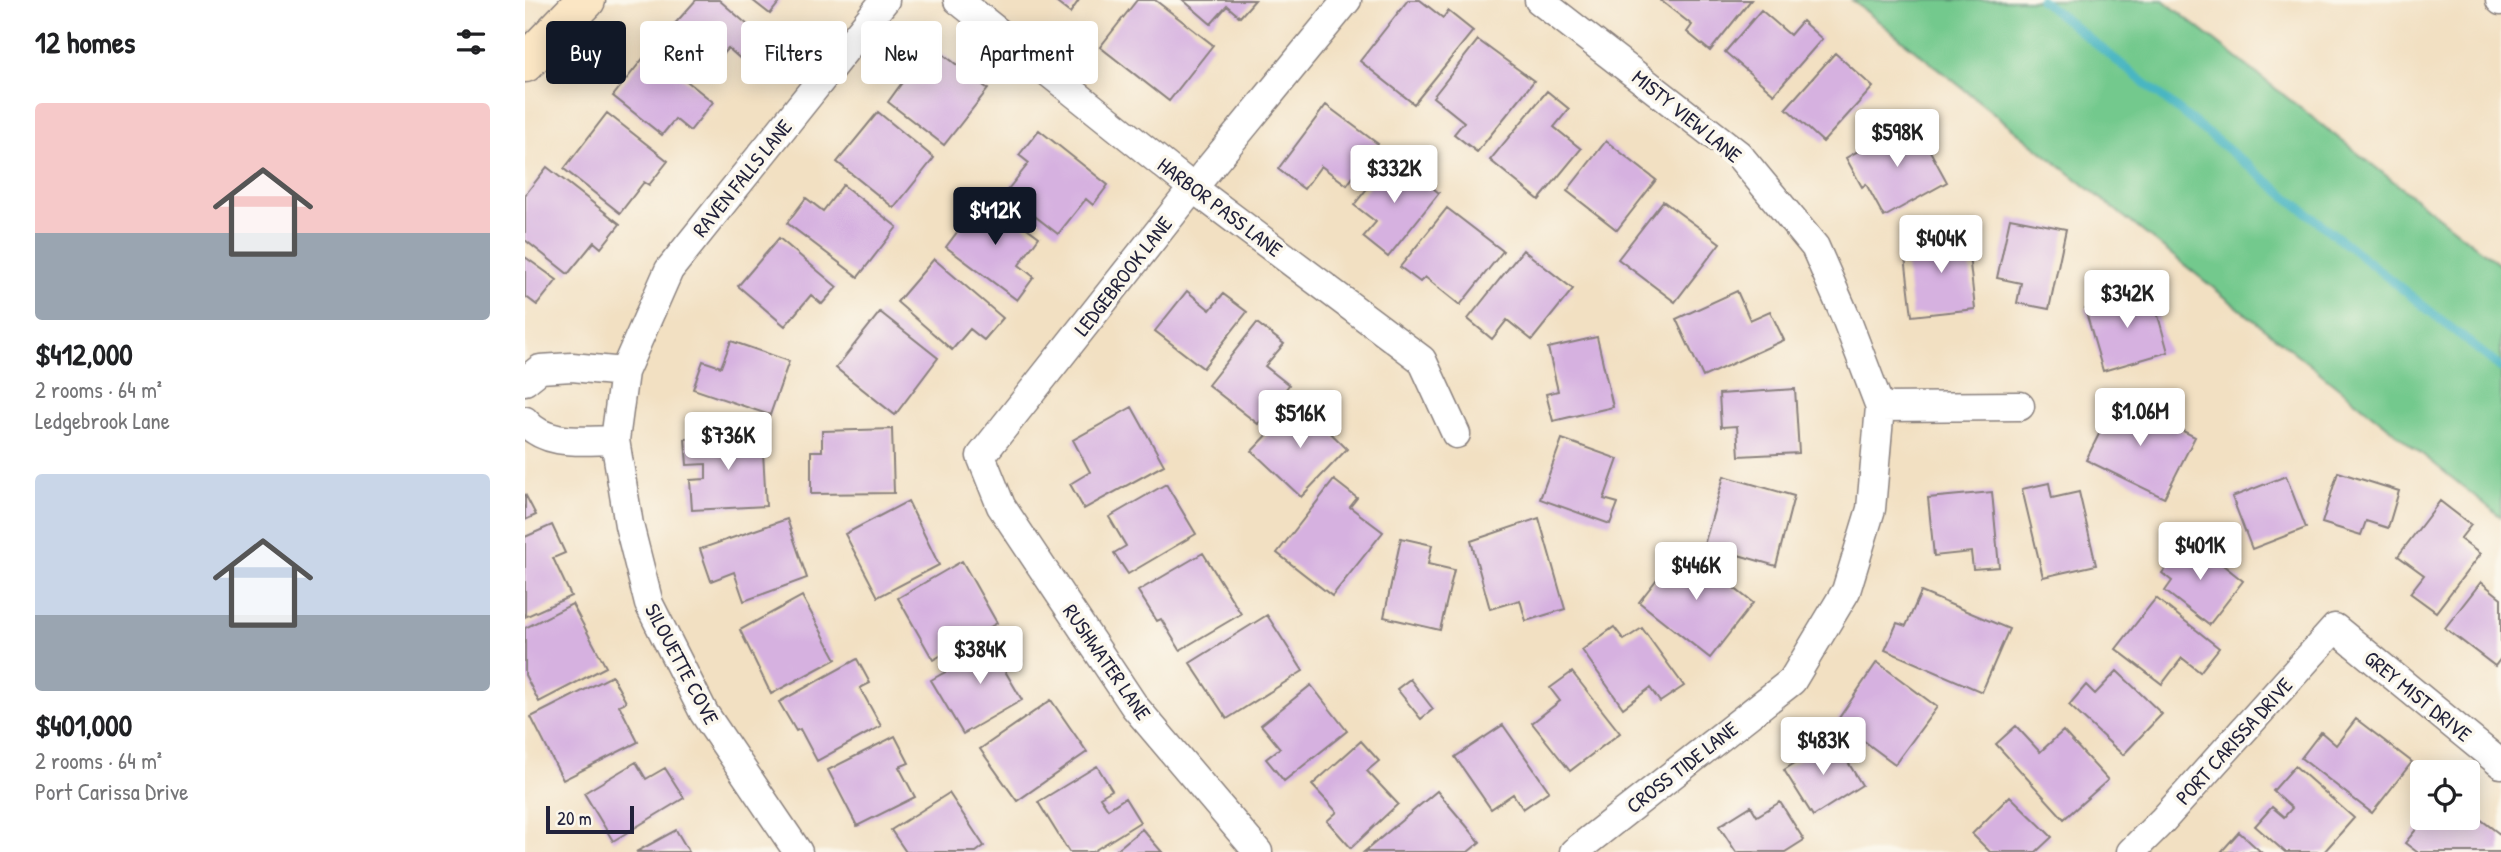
<!DOCTYPE html>
<meta charset="utf-8">
<style>
body{margin:0;font-family:"Patrick Hand",sans-serif;background:#f6f6f6;color:#202124;height:100vh;display:flex;flex-direction:column;font-size:26px;white-space:nowrap}
*{box-sizing:border-box;margin:0}
p{font-size:23px;color:#757577}
.icon{flex:none;width:38px;height:38px;fill:none;stroke:currentColor;stroke-width:2;stroke-linecap:round;stroke-linejoin:round}
.map{position:relative;flex:1;overflow:hidden}
.drawer{display:flex;flex-direction:column;background:#fff;width:525px}
.drawer>*{flex:none}
.guide{position:absolute;left:21px;top:21px;width:665px;height:63px;display:flex;gap:14px}
.fabs{position:absolute;left:1885px;top:760px;display:grid;gap:14px}
.fabs a{display:grid;place-items:center;width:70px;height:70px;border-radius:7px;background:#fff;box-shadow:0 4px 18px #0003;font-size:35px}
.scale{position:absolute;left:21px;bottom:18px;width:88px;box-sizing:border-box;padding-left:7px;border:4px solid #22223b;border-top:0;font-size:19px;line-height:24px;white-space:nowrap;color:#22223b;-webkit-text-stroke:5px #fbf7ec;paint-order:stroke}
.price{position:absolute;translate:-50% -60px;padding:0 16px;border-radius:7px;background:#fff;color:#222;font-size:23px;line-height:46px;filter:drop-shadow(0 2px 4px #0008)}
.price::after{content:'';position:absolute;left:50%;top:42px;width:21px;height:16px;margin-left:-10px;background:inherit;clip-path:polygon(0 0,100% 0,50% 100%)}
.price.on{background:#111827;color:#fff}
ul{padding:0;list-style:none}
li{display:grid;align-content:center;gap:14px;height:371px;padding:0 35px}
li span{display:grid;place-items:center;height:217px;border-radius:7px;color:#555}
li>.icon{margin-inline-start:auto}
span .icon{width:126px;height:126px;fill:#fffc;stroke-width:1}
li b{font-size:30px}
h2{display:flex;justify-content:space-between;align-items:center;height:84px;padding:0 35px;font-size:30px}
.tag{padding:0 24px;border-radius:7px;background:#fff;box-shadow:0 4px 18px #0003;font-size:24px;line-height:63px}
.tag.on{background:#111827;color:#fff}
main{display:flex;flex:1;min-height:0}
.map>svg:first-child{display:block}
.green{fill:#73c98d;stroke:#4a7664;stroke-width:2}
.lines{fill:none;stroke-linecap:round;stroke-linejoin:round}
.stream{stroke:#48b6c2;stroke-width:9}
.building{fill:#d6b1e0}
.street-casing{stroke:#8a817e;stroke-width:31}
.secondary-casing{stroke:#8a817e;stroke-width:41}
.street{stroke:#fff;stroke-width:28}
.secondary{stroke:#fbe6c4;stroke-width:38}
.labels{text-anchor:middle;dominant-baseline:central;stroke-width:7;stroke-linejoin:round;paint-order:stroke}
.street-label{font-size:21px;fill:#22223b;stroke:#fbf7ec}
</style>
<main>
<section class="drawer">
<h2>12 homes<svg class="icon" aria-label="filters" viewBox="0 0 24 24"><path d="M4 7h16M4 17h16"/><circle cx="9" cy="7" r="2"/><circle cx="15" cy="17" r="2"/></svg></h2>
<ul>
<li><span style="background:linear-gradient(#f6c9c9 60%,#9aa5b1 0)"><svg class="icon" aria-label="home" viewBox="0 0 24 24"><path d="M3 11l9-7 9 7M6 9v11h12V9"/></svg></span><div><b>$412,000</b><p>2 rooms · 64 m²</p><p>Ledgebrook Lane</p></div></li>
<li><span style="background:linear-gradient(#c9d6e8 65%,#9aa5b1 0)"><svg class="icon" aria-label="home" viewBox="0 0 24 24"><path d="M3 11l9-7 9 7M6 9v11h12V9"/></svg></span><div><b>$401,000</b><p>2 rooms · 64 m²</p><p>Port Carissa Drive</p></div></li>
</ul>
</section>
<div class="map">
<svg width="1976" height="852" viewBox="0 0 1976 852">
<rect width="100%" height="100%" fill="#fbf7ec"/>
<filter id="ink" filterUnits="userSpaceOnUse"><feTurbulence type="fractalNoise" baseFrequency=".0143" numOctaves="2"/><feDisplacementMap in="SourceGraphic" scale="14" xChannelSelector="R" yChannelSelector="G"/><feConvolveMatrix kernelMatrix="1 2 1 2 8 2 1 2 1" color-interpolation-filters="sRGB"/></filter>
<filter id="wash" filterUnits="userSpaceOnUse"><feTurbulence type="fractalNoise" baseFrequency=".00686" numOctaves="4" result="noise"/><feDisplacementMap in="SourceGraphic" scale="28" xChannelSelector="R" yChannelSelector="G"/><feGaussianBlur stdDeviation="1.57" result="paint"/><feColorMatrix in="noise" values="0 0 0 0 0 0 0 0 0 0 0 0 0 0 0 0 0 1.4 0 .05"/><feComposite in="paint" operator="in"/></filter>
<g filter="url(#wash)">
<rect width="100%" height="100%" fill="#f2e0c2"/>
<path class="green" d="M1327,0H1638L1976,266V517Z"/>
<g class="lines">
<path class="stream" d="M1516,0L1976,368"/>
</g>
<g id="blocks">
<path class="building" d="M171,0H194L238,38L218,61L203,48L179,74L138,37Z
M227,0H256L245,14Z
M528,0H554L545,13Z
M612,0H630L688,45L644,101L575,47Z
M658,0H730L715,17L702,6L686,24Z
M883,0H895L918,18L923,11L948,31L889,104L835,61Z
M1135,0H1226L1185,51L1162,32L1167,25Z
M1236,10L1265,35L1277,21L1297,39L1249,94L1200,52Z
M953,40L1009,81L952,152L929,134L939,122L908,97Z
M405,44L463,89L419,145L363,102Z
M124,51L188,102L165,131L150,119L137,135L88,96Z
M1310,53L1348,87L1298,142L1261,108Z
M1022,91L1044,109L1029,127L1056,149L1014,200L965,160Z
M801,105L853,144L822,185L796,166L779,189L753,169Z
M353,112L409,158L369,208L312,162Z
M82,113L143,161L124,185L119,182L95,213L39,169Z
M1388,120L1422,182L1359,217L1341,184L1337,187L1321,158Z
M514,130L583,185L568,205L561,199L533,234L480,193L504,163L494,155Z
M1081,141L1131,180L1092,230L1042,191Z
M868,156L914,193L863,257L838,237L851,222L829,205Z
M22,167L95,224L76,248L69,242L43,274L0,240V195Z
M318,185L372,227L333,277L262,223L281,198L298,211Z
M459,196L514,237L494,265L509,277L492,300L421,247Z
M1138,201L1195,243L1150,302L1093,259Z
M922,208L978,251L935,305L900,277L895,282L875,267Z
M1485,218L1541,229L1524,309L1492,303L1496,283L1472,278Z
M1441,228L1450,309L1387,316L1379,248L1414,244L1412,231Z
M254,238L312,287L297,304L286,295L260,326L213,286Z
M998,250L1048,289L1007,340L982,320L967,339L943,319Z
M0,257L32,280L12,305L0,296Z
M409,259L478,318L459,340L445,329L427,350L372,302Z
M1626,290L1643,352L1578,371L1560,309Z
M662,291L685,310L698,294L722,312L678,368L630,331Z
M1212,291L1225,320L1245,311L1259,340L1178,377L1151,319Z
M355,312L413,358L370,415L311,368Z
M732,323L759,344L740,366L764,385L733,424L683,385Z
M1072,337L1088,407L1028,421L1021,394L1033,391L1023,348Z
M206,341L264,361L245,415L168,389L178,361L196,367Z
M1270,389L1274,453L1214,456L1212,426L1196,427L1194,394Z
M1592,398L1670,437L1639,498L1561,460Z
M774,402L822,449L776,497L727,451Z
M607,407L639,465L559,509L545,484L565,472L548,440Z
M367,429L369,493L286,494V451H297V431Z
M237,434L241,506L167,510L165,480L181,479V464L162,465L160,439Z
M1037,439L1093,459L1079,499L1093,503L1085,524L1015,499Z
M1813,472L1874,491L1863,528L1841,521L1836,535L1797,523Z
M1199,476L1269,496L1251,566L1179,545Z
M1761,476L1781,528L1727,549L1707,497Z
M809,480L832,498L825,507L858,532L807,596L752,553Z
M1524,483L1527,498L1554,492L1571,565L1518,577L1497,489Z
M641,484L671,534L603,574L589,553L601,546L584,517Z
M1467,492L1474,567L1448,569L1446,552L1409,556L1403,498Z
M0,494L11,515L0,520Z
M383,501L414,565L353,597L320,534Z
M1915,501L1946,525L1935,539L1955,554L1911,612L1885,593L1899,575L1873,556Z
M1014,518L1040,609L1001,621L995,600L965,609L946,541Z
M262,519L282,578L219,601L209,572L186,581L175,549Z
M27,525L40,553L28,558L46,596L0,617V537Z
M876,538L907,545L903,564L929,570L915,630L859,617Z
M1664,538L1718,581L1684,625L1640,591L1647,581L1637,573Z
M1157,547L1228,603L1185,658L1114,602Z
M678,553L716,614L655,650L636,619L632,621L613,591Z
M437,561L472,623L408,660L373,598Z
M1956,582L1976,598V658L1970,666L1920,628Z
M1396,592L1484,629L1457,692L1360,650L1372,623L1381,626Z
M277,596L311,659L246,694L215,630Z
M1631,598L1694,648L1675,672L1657,658L1637,684L1591,649Z
M47,604L81,667L14,702L0,675V628Z
M742,615L778,671L702,719L665,663Z
M1089,627L1099,640L1117,628L1159,686L1135,702L1125,688L1098,708L1057,650Z
M483,637L497,661L480,671L497,700L438,734L406,680Z
M332,659L345,683L335,688L356,726L292,761L275,729L271,731L254,702Z
M1352,662L1412,707L1370,764L1312,721Z
M1592,671L1637,714L1598,755L1544,705L1561,685L1570,694Z
M1047,672L1095,733L1045,771L1007,723L1035,701L1025,688Z
M87,676L101,702L94,705L113,742L38,780L6,717Z
M885,679L908,709L896,719L872,689Z
M786,685L822,731L759,781L741,759L755,748L736,725Z
M526,700L562,752L492,801L455,749Z
M1831,719L1887,762L1847,813L1776,758L1796,732L1811,745Z
M978,725L1024,791L998,809L988,794L966,809L930,757Z
M1491,726L1515,752L1538,731L1583,780L1539,819L1471,744Z
M370,736L384,763L374,767L390,797L332,826L303,770Z
M1308,738L1337,785L1288,816L1259,770Z
M836,741L854,761L842,771L873,804L826,848L802,821L812,812L787,785Z
M111,762L121,779L140,768L159,798L88,841L59,793Z
M572,766L587,790L575,797L583,809L600,798L615,822L567,852H544L513,802Z
M1770,766L1829,818L1799,852H1760L1730,826L1747,807L1759,817L1767,808L1748,791Z
M912,791L955,842L943,852H839Z
M424,793L459,846L451,852H381L366,830Z
M1485,796L1527,837L1511,852H1465L1447,834Z
M1255,802L1279,840L1260,852H1211L1194,826L1226,806L1232,816Z
M1942,809L1976,835V852H1892L1880,843L1901,817H1942Z
M617,829L637,852H589Z
M151,830L164,852H111Z
M1714,832L1736,852H1696Z"/>
</g>
</g>
<g filter="url(#ink)">
<use href="#blocks" fill-opacity="0" stroke="#8a817e" stroke-width="2"/>
<g class="lines">
<g class="street-casing">
<path id="street" d="M433,0L668,188L897,360L931,434
M1014,0L1213,154L1290,247L1321,318L1355,407L1346,509L1321,591L1267,681L1049,852
M1975,0L1976,1
M0,381L15,369L47,367L99,372
M1355,407L1495,406
M0,421C21,447 60,440 90,440
M273,852L179,713L124,604L104,525L90,440L99,372L144,270L360,0
M733,852L610,707L476,506L456,456L668,188L822,0
M1606,852L1637,821L1810,628L1976,764"/>
</g>
<g class="secondary-casing">
<path id="secondary" d="M0,63L61,0"/>
</g>
<use href="#street" class="street"/>
<use href="#secondary" class="secondary"/>
</g>
</g>
<g class="labels">
<g class="street-label">
<text transform="translate(1162 116) rotate(39)">MISTY VIEW LANE</text>
<text transform="translate(217 178) rotate(-51)">RAVEN FALLS LANE</text>
<text transform="translate(695 207) rotate(37)">HARBOR PASS LANE</text>
<text transform="translate(598 276) rotate(-52)">LEDGEBROOK LANE</text>
<text transform="translate(582 662) rotate(55)">RUSHWATER LANE</text>
<text transform="translate(157 664) rotate(62)">SILOUETTE COVE</text>
<text transform="translate(1893 696) rotate(39)">GREY MIST DRIVE</text>
<text transform="translate(1709 741) rotate(-48)">PORT CARISSA DRIVE</text>
<text transform="translate(1157 767) rotate(-38)">CROSS TIDE LANE</text>
</g>
</g>
</svg>
<div class="fabs">
<a><svg class="icon" aria-label="locate" viewBox="0 0 24 24"><circle cx="12" cy="12" r="6"/><path d="M12 2v4M12 18v4M2 12h4M18 12h4"/></svg></a>
</div>
<div class="scale">20 m</div>
<b class="price" style="left:1372px;top:169px">$598K</b>
<b class="price" style="left:869px;top:205px">$332K</b>
<b class="price on" style="left:470px;top:247px">$412K</b>
<b class="price" style="left:1416px;top:275px">$404K</b>
<b class="price" style="left:1602px;top:330px">$342K</b>
<b class="price" style="left:1615px;top:448px">$1.06M</b>
<b class="price" style="left:775px;top:450px">$516K</b>
<b class="price" style="left:203px;top:472px">$736K</b>
<b class="price" style="left:1675px;top:582px">$401K</b>
<b class="price" style="left:1171px;top:602px">$446K</b>
<b class="price" style="left:455px;top:686px">$384K</b>
<b class="price" style="left:1298px;top:777px">$483K</b>
<div class="guide">
<a class="tag on">Buy</a>
<a class="tag">Rent</a>
<a class="tag">Filters</a>
<a class="tag">New</a>
<a class="tag">Apartment</a>
</div>
</div>
</main>
